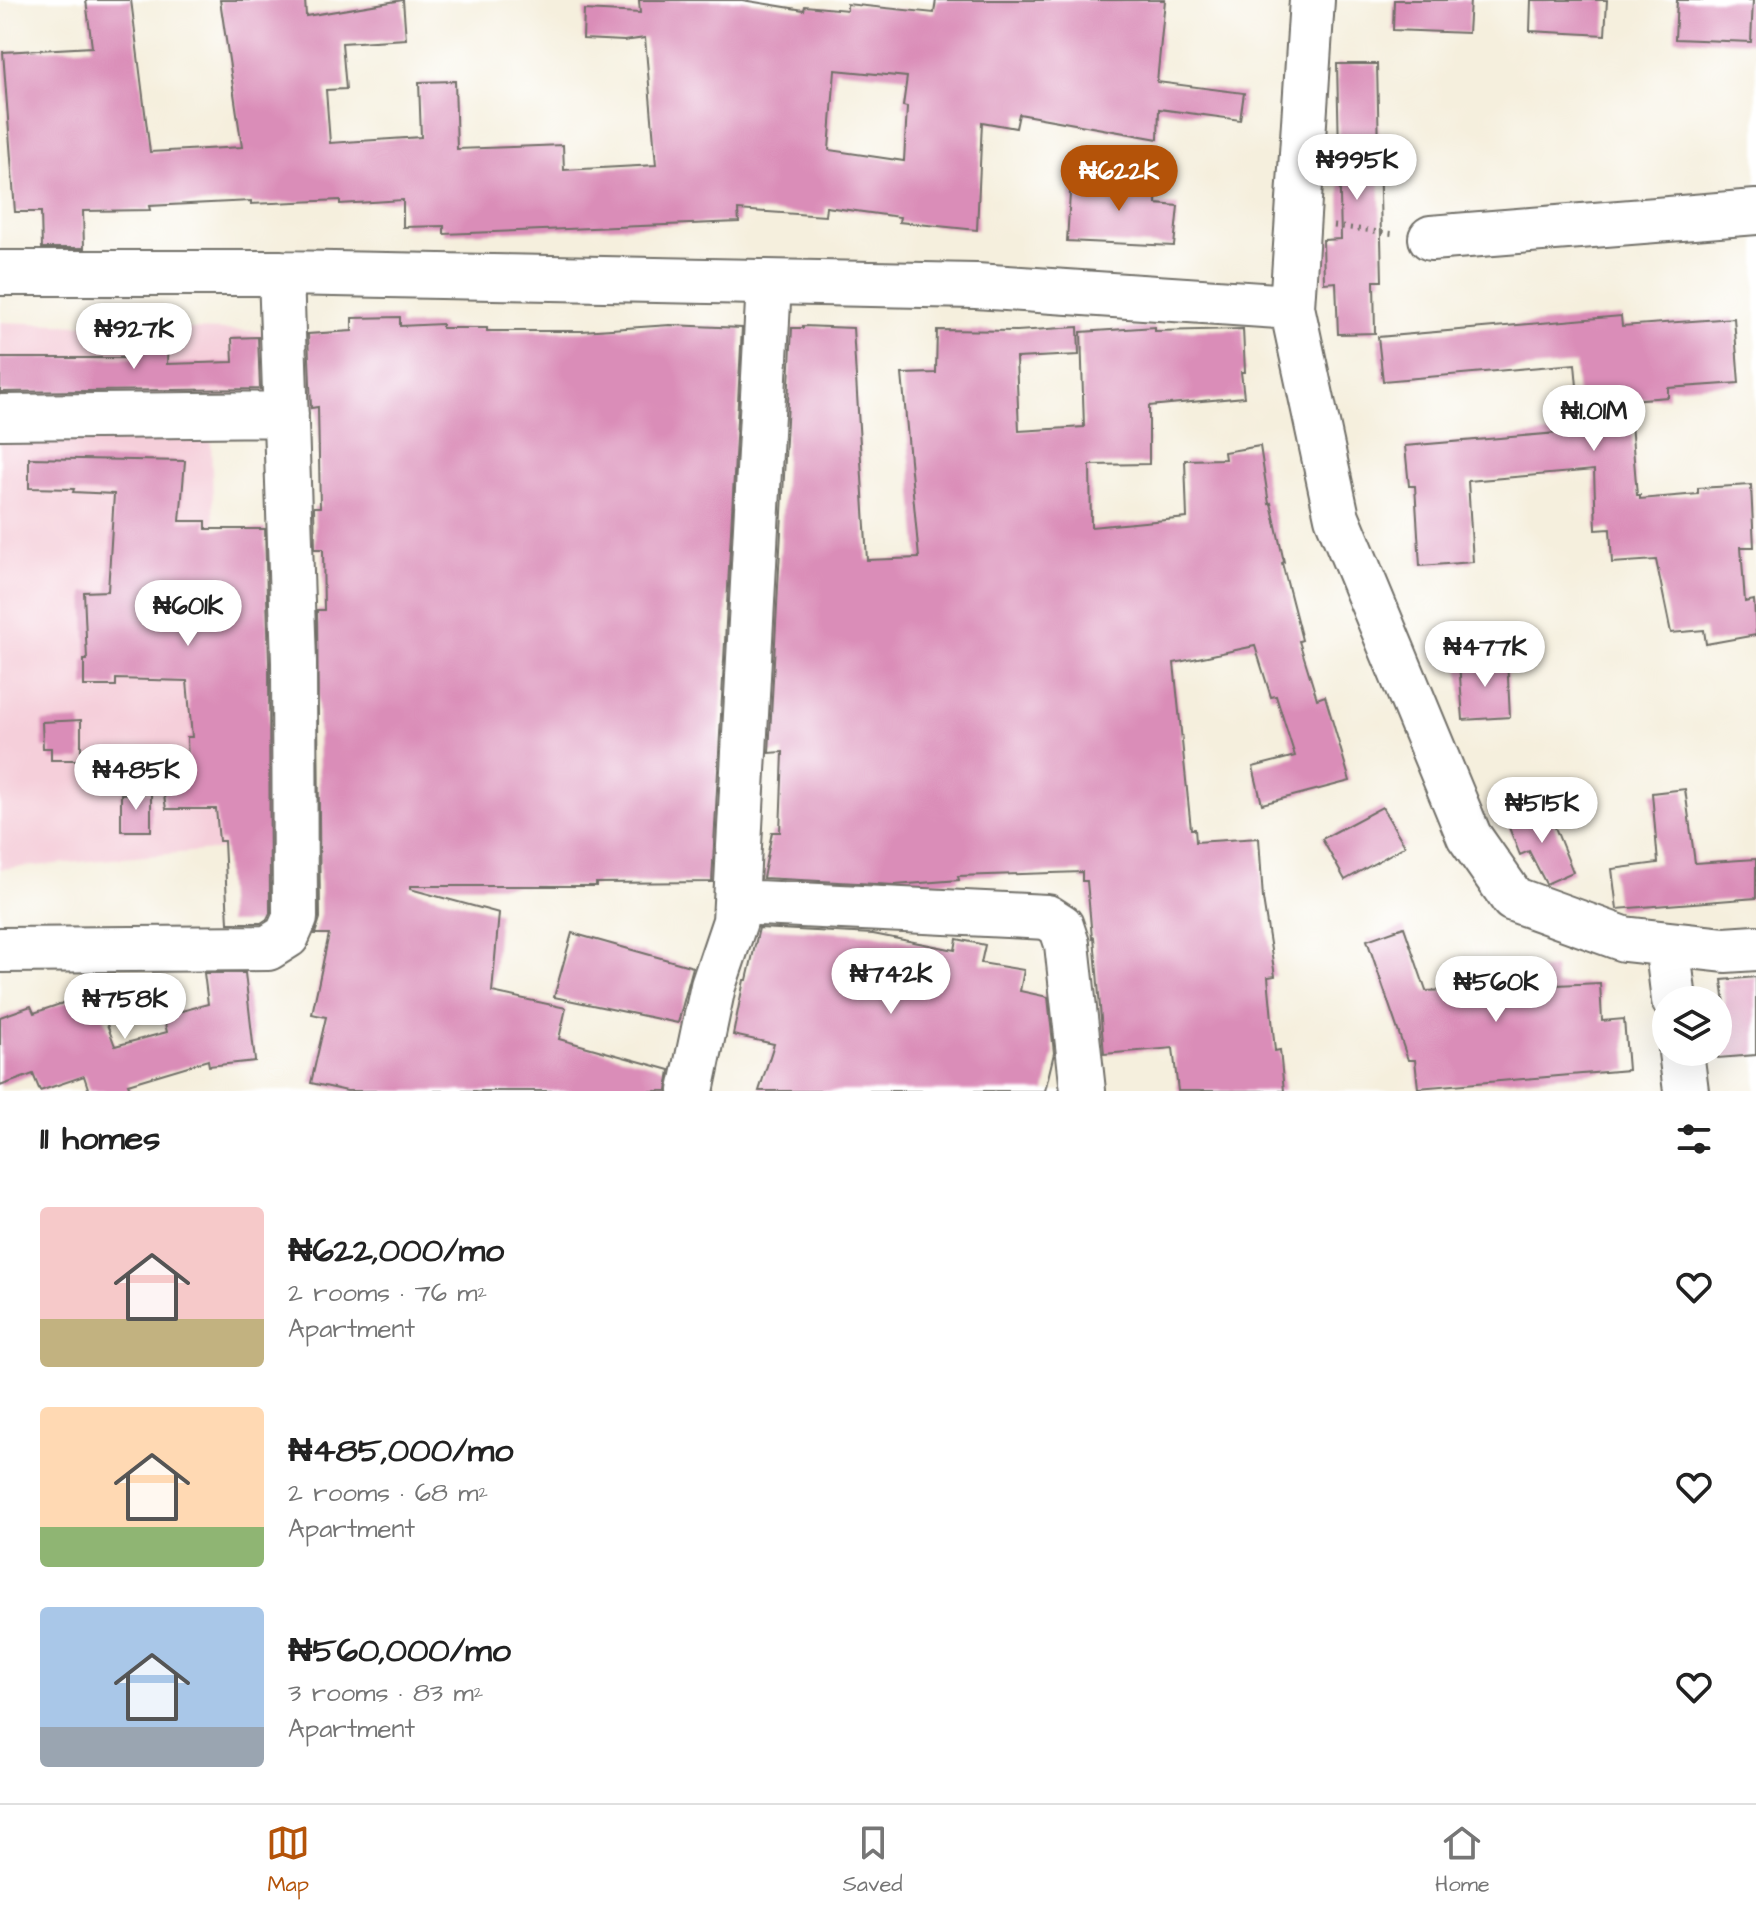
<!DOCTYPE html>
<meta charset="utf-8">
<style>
body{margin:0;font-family:"Architects Daughter",sans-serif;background:#f2f2f2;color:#222;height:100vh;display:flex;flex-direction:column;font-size:30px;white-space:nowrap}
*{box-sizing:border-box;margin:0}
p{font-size:26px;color:#767676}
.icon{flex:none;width:44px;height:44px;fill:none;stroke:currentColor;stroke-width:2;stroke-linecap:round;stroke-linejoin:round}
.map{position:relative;height:1091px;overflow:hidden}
.details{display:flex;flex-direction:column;background:#fff;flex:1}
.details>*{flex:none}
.fabs{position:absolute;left:1652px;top:986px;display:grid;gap:16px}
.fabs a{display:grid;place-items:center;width:80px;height:80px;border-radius:50%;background:#fff;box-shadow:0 8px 32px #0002;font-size:40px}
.price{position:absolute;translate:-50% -68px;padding:0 18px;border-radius:28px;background:#fff;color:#222;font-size:26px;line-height:52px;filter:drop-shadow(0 2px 4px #0008)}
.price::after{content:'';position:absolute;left:50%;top:48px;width:24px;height:18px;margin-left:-12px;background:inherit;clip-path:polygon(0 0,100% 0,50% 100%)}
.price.selected{background:#b45309;color:#fff}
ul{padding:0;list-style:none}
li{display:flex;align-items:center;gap:24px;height:200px;padding:0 40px}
li span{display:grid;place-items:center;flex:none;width:224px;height:160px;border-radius:8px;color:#555}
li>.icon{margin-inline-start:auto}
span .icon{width:96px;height:96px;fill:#fffc;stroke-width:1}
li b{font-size:34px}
h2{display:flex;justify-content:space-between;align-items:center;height:96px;padding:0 40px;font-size:34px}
.dock{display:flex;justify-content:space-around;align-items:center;height:112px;border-top:2px solid #e0e0e0;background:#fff;font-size:22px;color:#767676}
.dock a{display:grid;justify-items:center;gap:4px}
.dock .selected{color:#b45309}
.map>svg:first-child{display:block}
.built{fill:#f5cfda}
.building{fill:#da8db8;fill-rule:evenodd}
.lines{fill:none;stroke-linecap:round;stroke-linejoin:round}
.minor-casing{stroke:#727069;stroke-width:48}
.path{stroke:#727069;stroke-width:5;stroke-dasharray:2 6;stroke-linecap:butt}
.minor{stroke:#fff;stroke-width:44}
</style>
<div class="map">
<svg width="1756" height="1091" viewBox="0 0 1756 1091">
<rect width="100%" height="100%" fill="#fff"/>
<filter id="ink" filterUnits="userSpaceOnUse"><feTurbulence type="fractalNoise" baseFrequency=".0125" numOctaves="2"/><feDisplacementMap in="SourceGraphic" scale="16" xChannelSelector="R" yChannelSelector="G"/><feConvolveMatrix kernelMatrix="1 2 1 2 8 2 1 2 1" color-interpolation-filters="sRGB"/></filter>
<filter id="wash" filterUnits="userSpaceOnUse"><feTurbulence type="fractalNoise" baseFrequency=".006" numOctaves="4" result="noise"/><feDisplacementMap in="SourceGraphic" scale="32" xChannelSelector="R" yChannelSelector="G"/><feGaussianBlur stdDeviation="1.8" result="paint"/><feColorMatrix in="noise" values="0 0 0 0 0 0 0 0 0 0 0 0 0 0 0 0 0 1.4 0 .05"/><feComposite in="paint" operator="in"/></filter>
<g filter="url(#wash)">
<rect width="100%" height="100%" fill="#f5efdd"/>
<path class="built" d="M0,322L279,332L283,423L210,414L225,849L0,869Z"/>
<g id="blocks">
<path class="building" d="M86,0H131L150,152L242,147L220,0H305L306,16L403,0L406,39L342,43L346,89L326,90L330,143L421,137L419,82L455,81L457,149L563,145L564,170L656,165L645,38L624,41L583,39L584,10L640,13L639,0H742L804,10L805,6L847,10V4L934,13L936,0H1165L1157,82L1244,93L1240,120L1159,109L1158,139L1019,114L1016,128L982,122L977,230L899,222L900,217L826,207L825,216L738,210L739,222L444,234V226L403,227V200L340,204V200L251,204V201L149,206L150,210L83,211L84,248H42L41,212H15L3,52L92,47ZM835,70L907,77L903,106L907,107L904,161L829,150Z
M1394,0H1470L1468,33L1393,30Z
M1531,0H1607L1605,35L1530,31Z
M1677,0H1753L1751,42L1675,39Z
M1337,64H1377L1382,281H1374L1375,333L1338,334L1336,282L1324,283L1323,240L1341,239Z
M1071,178L1157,182L1156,204L1178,206L1174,246L1067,241Z
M1621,316L1622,326L1734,318L1739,383L1668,388V397L1629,400L1637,495H1640V499L1698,494V488L1751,485L1754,547H1741L1745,602L1754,600L1756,635L1706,644L1704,630L1671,633L1656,560L1612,563L1610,529L1596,530L1594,470L1468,481L1473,562L1420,566L1415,486H1409L1405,446L1581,431L1575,364L1383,381L1378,337Z
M400,317V326L442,324V328H487V331H582L670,325L742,328L712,882L596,883V886H410V889L499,913L492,992L566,1008L559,1039L670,1070L667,1091H347L311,1083L326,1017L312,1014L329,934H315L320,918L317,610H324L323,549H315L314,507H320L318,407L311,408L308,334L352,331V318Z
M803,326L853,328L867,560L919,558L902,374L936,373L937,330L1017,331L1078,327L1079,355L1016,358L1019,431L1084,427L1081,332L1155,327V331L1243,329L1245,372H1241L1244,397L1149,406V464L1090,465L1091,527L1187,518L1185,460L1225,459L1224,452L1260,446L1269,504L1271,503L1284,562L1282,563L1302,640L1299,641L1317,699L1325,696L1350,781L1262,804L1253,767L1295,756L1276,696L1271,697L1255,646L1174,663L1191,829H1195L1196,842L1259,838L1263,899L1275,976L1268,977L1275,1051L1280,1050L1284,1091H1178L1173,1048L1104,1054L1094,937L1092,938L1087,881H1082V872L958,876L959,880L895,885L763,878L772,832H780L783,752L769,753L792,328H803Z
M133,336L168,337L167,364L233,362L232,338L258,337L260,389L0,392V358H132Z
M29,458L185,461L180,521H206V529H265L269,662L270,913L267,919L261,923H228L224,841H219L216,809H166L160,769L188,765L187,737H192L187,681L116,679V686H84V660H87L84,592L108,591L114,494L73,492L74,489L29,488Z
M1507,659L1510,717L1463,720L1459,662Z
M81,720V760H51V748H43L42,722Z
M1685,789L1695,863L1756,859V898L1617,909L1612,869L1658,863L1652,793Z
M151,792V831H121V794Z
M1382,807L1405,846L1345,880L1322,839Z
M1548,810L1573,872L1546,884L1529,851L1520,855L1508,825Z
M1404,927L1426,991L1507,987L1505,972L1554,968L1556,985L1600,983L1602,1021L1624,1019L1628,1070L1418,1088L1415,1060H1408L1367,940Z
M759,928L873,934L955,950L957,939L985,945L981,963L1024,970L1020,991L1048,997L1054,1053L1045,1091H759L774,1044L733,1035L744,980H747Z
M572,933L693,967L678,1023L554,997Z
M204,973H245L255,1061L209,1066L208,1060L128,1084L131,1091H89L84,1076L40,1091L33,1074L0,1086V1017L31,1006L34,1013L95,992L115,1046L167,1032L163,1016L208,1004Z
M1756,977V1055L1718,1058V1006L1725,1005L1722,980Z"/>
</g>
</g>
<g filter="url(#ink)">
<use href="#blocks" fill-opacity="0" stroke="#727069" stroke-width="2"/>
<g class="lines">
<g class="minor-casing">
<path id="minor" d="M1312,0L1292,307L1337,517L1469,836L1513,899L1624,939L1725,950L1756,948
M1431,238L1756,212
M0,273H281L976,286L1292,307
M0,417L286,414
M736,902L1047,917L1061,926L1067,944L1083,1091
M1667,944L1674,1000
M0,950L268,948L287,936L295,918L294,662L281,273
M1681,1052L1686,1091
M691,1091L713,986L735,921L769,283"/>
</g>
<path class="path" d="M1334,226L1396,234"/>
<use href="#minor" class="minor"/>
</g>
</g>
</svg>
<div class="fabs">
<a><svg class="icon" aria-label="layers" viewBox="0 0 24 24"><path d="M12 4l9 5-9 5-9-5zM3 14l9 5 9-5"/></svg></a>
</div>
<b class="price" style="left:1357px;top:202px">₦995K</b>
<b class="price selected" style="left:1119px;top:213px">₦622K</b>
<b class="price" style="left:134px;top:371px">₦927K</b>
<b class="price" style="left:1594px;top:453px">₦1.01M</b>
<b class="price" style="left:188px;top:648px">₦601K</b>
<b class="price" style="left:1485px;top:689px">₦477K</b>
<b class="price" style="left:136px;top:812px">₦485K</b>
<b class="price" style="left:1542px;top:845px">₦515K</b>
<b class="price" style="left:891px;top:1016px">₦742K</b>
<b class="price" style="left:1496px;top:1024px">₦560K</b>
<b class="price" style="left:125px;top:1041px">₦758K</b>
</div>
<section class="details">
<h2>11 homes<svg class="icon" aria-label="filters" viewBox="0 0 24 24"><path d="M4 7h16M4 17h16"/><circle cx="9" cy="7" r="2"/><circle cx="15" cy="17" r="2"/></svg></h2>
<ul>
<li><span style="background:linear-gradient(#f6c9c9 70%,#c2b280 0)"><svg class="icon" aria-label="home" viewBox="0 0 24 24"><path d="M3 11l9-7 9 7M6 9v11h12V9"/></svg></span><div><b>₦622,000/mo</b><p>2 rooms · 76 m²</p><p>Apartment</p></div><svg class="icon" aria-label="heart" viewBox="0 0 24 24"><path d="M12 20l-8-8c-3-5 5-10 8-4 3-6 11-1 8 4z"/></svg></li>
<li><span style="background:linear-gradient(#ffd9b3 75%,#8fb573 0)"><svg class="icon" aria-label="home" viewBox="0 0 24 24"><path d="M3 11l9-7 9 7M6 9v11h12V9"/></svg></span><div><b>₦485,000/mo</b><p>2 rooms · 68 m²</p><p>Apartment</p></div><svg class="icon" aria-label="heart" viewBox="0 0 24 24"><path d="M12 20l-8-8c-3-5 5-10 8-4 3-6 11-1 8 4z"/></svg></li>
<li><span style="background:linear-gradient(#a9c7e8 75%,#9aa5b1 0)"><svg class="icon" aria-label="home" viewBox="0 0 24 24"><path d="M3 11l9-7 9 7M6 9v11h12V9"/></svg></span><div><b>₦560,000/mo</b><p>3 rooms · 83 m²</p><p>Apartment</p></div><svg class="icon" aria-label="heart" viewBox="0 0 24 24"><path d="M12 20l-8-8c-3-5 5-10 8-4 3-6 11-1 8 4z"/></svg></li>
</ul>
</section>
<nav class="dock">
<a class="selected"><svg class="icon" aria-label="map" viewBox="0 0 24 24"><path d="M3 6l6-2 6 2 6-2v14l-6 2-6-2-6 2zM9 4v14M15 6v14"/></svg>Map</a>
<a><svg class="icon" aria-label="saved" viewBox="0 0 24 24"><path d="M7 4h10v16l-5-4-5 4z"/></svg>Saved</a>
<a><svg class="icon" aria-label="home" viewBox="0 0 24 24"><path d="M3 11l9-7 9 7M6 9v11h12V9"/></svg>Home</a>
</nav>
